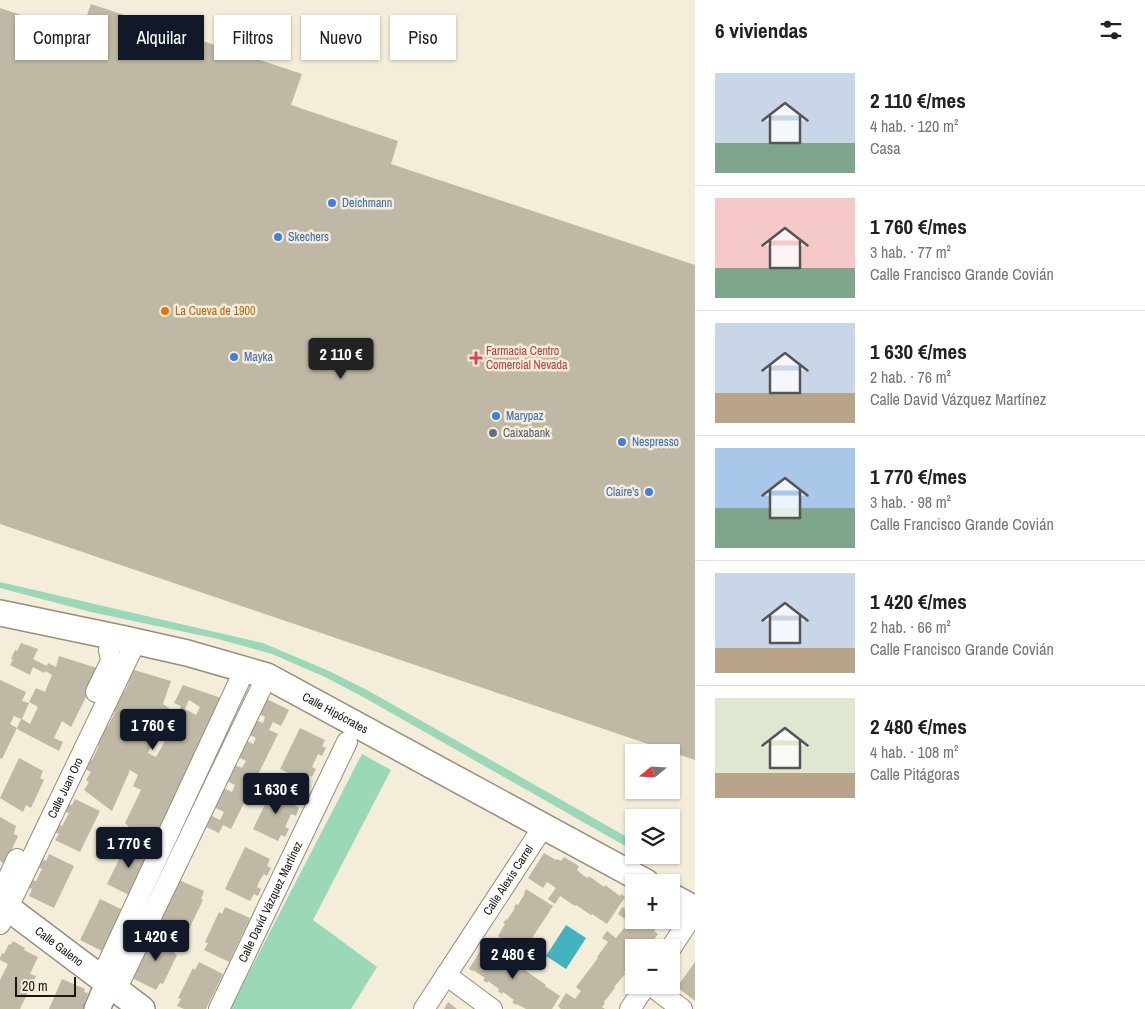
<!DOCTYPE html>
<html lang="es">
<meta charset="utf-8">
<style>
body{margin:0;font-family:"Archivo Narrow",sans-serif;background:#f6f6f6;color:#202124;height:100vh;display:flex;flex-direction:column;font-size:19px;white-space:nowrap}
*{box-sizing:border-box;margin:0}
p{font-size:16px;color:#757577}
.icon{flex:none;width:28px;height:28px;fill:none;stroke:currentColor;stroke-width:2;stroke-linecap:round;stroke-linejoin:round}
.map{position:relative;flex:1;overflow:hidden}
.side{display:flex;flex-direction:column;background:#fff;width:450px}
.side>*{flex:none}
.banner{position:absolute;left:15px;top:15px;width:475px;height:45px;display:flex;gap:10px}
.needle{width:32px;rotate:252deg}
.buttons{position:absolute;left:625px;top:744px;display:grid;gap:10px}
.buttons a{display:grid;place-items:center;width:55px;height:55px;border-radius:0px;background:#fff;box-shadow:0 1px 4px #0004;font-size:25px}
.scale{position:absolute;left:15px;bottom:12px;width:61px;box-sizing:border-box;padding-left:5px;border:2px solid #1a1710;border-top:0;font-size:14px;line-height:18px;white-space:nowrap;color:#1a1710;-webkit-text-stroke:4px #f4edd9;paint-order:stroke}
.price{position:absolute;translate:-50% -42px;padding:0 11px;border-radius:5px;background:#111827;color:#fff;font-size:16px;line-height:32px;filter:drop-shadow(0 1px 2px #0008)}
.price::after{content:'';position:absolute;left:50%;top:30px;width:15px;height:11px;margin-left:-8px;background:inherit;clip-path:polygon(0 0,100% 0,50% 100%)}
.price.on{background:#222;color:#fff}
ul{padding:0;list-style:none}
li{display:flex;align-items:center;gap:15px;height:125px;padding:0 20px}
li+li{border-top:1px solid #e0e0e0}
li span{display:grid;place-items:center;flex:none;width:140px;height:100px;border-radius:0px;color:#555}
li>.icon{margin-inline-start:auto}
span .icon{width:60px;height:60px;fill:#fffc;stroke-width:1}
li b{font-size:21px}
h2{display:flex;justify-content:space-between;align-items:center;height:60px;padding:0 20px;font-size:21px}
.pill{padding:0 18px;border-radius:0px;background:#fff;box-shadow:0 1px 4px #0004;font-size:18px;line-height:45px}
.pill.on{background:#111827;color:#fff}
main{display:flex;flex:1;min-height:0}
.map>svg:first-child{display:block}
.green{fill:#9ad8b7}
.water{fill:#43b4bd}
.building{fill:#bfb8a4;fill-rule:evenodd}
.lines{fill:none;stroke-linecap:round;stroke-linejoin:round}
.minor-casing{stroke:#958e7b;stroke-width:22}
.tertiary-casing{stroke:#958e7b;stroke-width:28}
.minor{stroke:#fff;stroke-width:20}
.tertiary{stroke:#fff;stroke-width:25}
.shop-dot{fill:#3f7fe0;stroke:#f4edd9;stroke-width:2}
.food-dot{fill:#e8710a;stroke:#f4edd9;stroke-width:2}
.health-dot{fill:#e0444e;stroke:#f4edd9;stroke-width:2}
.service-dot{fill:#5c6f8a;stroke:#f4edd9;stroke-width:2}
.labels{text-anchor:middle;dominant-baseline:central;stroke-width:5;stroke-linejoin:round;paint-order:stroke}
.shop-label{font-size:12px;fill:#366cbe;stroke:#f4edd9;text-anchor:start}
.food-label{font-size:12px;fill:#c56008;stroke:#f4edd9;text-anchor:start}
.health-label{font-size:12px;fill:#be3a42;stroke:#f4edd9;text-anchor:start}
.service-label{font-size:12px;fill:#4e5e75;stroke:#f4edd9;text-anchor:start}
.street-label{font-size:12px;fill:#1a1710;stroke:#f4edd9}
</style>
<main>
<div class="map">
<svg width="695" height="1009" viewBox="0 0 695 1009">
<rect width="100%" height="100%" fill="#f4edd9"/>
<path class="green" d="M0,582L263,643L329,671L367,690L634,841V851L365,698L325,677L272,654L218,639L91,612L0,588Z
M362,754L391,770L313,920L377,967L351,1009H230Z"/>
<path class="water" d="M566,925L586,938L566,969L546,956Z"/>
<path class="building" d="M91,4L302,74L291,105L398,141L391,164L695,265V760L0,524V8L80,35Z
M21,643L38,649L33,659L47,666L48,663L56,667L59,656L100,669L71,727L62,721L54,738L63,742L59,751L19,730L17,728L21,719L14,716L10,724L17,728L2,759L0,758V680L26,692L22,701L29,703L22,719L30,724L38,707L29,702L36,688L45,692L52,675L45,671L44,673L33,667L30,675L10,665L13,660L11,659L15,650L17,651Z
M131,669L171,681L163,704L169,708L165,718L174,723L181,706L174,703L183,685L230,701L161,846L152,840L148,847L125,823L141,790L133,786L138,775L130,770L112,811L84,790L89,782L86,780L91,772L84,768L89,758L92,760L99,746L95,745L105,724L108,726L115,712L111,710L121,689L125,691L130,679L127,677ZM189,700L200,707L196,715L185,709ZM157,734L166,739L156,757L148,753Z
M263,697L289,710L281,726L273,722L269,730L278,734L231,829L223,825L219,833L204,826L210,815L220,820L224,812L213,807L222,787L232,792L235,785L225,780L233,764L242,768L246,761L236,756L244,740L253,744L256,738L246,733L253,719L263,723L265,717L255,712Z
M300,728L325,740L322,746L326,748L322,756L318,754L312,767L316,769L312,777L309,775L305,781L280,769Z
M19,758L43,771L40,778L44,780L31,808L26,805L23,812L0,798Z
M273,788L298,800L295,806L299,808L296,816L291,814L288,821L285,827L289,829L285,837L281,835L278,841L253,829Z
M75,799L100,811L80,852L55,840L59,834L55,832L58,824L62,826L69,813L64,811L68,803L72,805Z
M0,817L16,826L14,834L18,836L5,864L0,861Z
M127,843L152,855L131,896L107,884Z
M245,847L270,859L267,866L271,868L267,876L264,874L260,880L257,887L261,889L258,896L254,894L250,901L225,889Z
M544,853L556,860L557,859L561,861L564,857L579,866L577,870L584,876L588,878L589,876L604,887L605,885L620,896L621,894L625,897L607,924L592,914L591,915L576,905L575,906L560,896L555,904L548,899L556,888L547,882L543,888L528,878Z
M49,854L74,866L54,908L29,896L32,889L28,887L32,880L36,881L42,869L38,867L42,859L46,861Z
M179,880L204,891L201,899L203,900L189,929L186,928L183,935L158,923Z
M526,889L553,906L523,952L498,936L505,924L503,923L506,919L507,920L515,908H514L516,904L518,905L525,893H524Z
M100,899L125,911L104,952L80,940Z
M634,903V920H660L655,926L657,927L654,931L658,934L648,948H634V962L633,961L624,972L626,973L614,987L615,988L604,1002L605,1003L602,1007L605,1009H561L558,1006L566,993L575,999L581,991L576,987L598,958L597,957L608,942L602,938L607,931L616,938L629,922L618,914L622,907L628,911Z
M225,907L250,918L229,962L204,950L208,943L205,942L219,912L222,914Z
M153,934L178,946L174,953L177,955L163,984L160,983L156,990L132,978Z
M13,941L25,948L24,950L38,957L30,974L36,976L20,1009H0V980L8,964L0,960V958L2,953L4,954L9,944L11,945Z
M486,942L502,952L501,953L546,985L545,986L560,996L552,1009H526L517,1004L516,1005L512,1002L514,1000L503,992L502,994L498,991L499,989L488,981L487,983L483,980L485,978L473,970V971L469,969Z
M199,962L223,974L206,1009H184L177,1006L181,999L178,998L193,968L195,970Z
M695,962V1001L677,987Z
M62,979L85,989L84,992L88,993L84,1003L87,1004L85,1009H49Z
M448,1002L457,1009H444Z"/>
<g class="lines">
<g class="minor-casing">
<g id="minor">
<path d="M96,692L111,661L109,650L115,637"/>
<path d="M0,882L7,881L17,859"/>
<path id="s1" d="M0,924L136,641"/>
<path d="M671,948L695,911"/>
<path d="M446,975L492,1009"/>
<path d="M101,978L245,669"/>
<path d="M650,985L682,1009"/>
<path d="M116,990L267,676"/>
<path id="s2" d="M219,1009L347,742"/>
<path id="s3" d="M424,1009L543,827"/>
<path d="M630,1009L646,985"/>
</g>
</g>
<g class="tertiary-casing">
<g id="tertiary">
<path id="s4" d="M0,613L125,639L187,653L267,676L646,882"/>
<path d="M671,896L695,909"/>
<path id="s5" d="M0,902L142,1009"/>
<path d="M97,1009L108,984"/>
</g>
</g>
<use href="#minor" class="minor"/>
<use href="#tertiary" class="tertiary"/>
</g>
<g class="shop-dot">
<circle cx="332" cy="203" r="5"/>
<circle cx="278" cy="237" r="5"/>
<circle cx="234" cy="357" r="5"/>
<circle cx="496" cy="416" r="5"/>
<circle cx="622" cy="442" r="5"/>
<circle cx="649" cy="492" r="5"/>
</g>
<circle class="food-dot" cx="165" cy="311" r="5"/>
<path class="health-dot" d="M473.5 350.5h5v5h5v5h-5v5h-5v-5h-5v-5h5z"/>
<circle class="service-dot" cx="493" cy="433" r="5"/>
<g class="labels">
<g class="shop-label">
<text x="342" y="203">Deichmann</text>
<text x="288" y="237">Skechers</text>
<text x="244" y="357">Mayka</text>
<text x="506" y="416">Marypaz</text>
<text x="632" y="442">Nespresso</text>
<text x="639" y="492" text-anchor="end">Claire's</text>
</g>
<g class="food-label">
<text x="175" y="311">La Cueva de 1900</text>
</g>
<g class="health-label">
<text x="486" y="351">Farmacia Centro<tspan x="486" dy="14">Comercial Nevada</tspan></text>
</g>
<g class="service-label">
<text x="503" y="433">Caixabank</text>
</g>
<g class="street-label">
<text stroke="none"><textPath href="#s4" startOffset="352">Calle Hipócrates</textPath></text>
<text stroke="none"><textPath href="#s1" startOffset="151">Calle Juan Oro</textPath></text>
<text stroke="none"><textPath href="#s3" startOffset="154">Calle Alexis Carrel</textPath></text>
<text stroke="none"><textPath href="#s2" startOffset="119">Calle David Vázquez Martínez</textPath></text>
<text stroke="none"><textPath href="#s5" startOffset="74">Calle Galeno</textPath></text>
</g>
</g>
</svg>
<div class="buttons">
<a><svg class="needle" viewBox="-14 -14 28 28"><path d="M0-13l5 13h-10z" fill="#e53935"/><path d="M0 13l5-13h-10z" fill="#757577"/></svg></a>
<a><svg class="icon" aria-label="layers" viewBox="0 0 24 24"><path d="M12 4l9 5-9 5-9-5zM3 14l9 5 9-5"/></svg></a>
<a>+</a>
<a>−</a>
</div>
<div class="scale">20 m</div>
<b class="price on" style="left:341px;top:380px">2 110 €</b>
<b class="price" style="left:153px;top:751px">1 760 €</b>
<b class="price" style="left:276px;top:815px">1 630 €</b>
<b class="price" style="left:129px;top:869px">1 770 €</b>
<b class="price" style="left:156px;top:962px">1 420 €</b>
<b class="price" style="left:513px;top:980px">2 480 €</b>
<div class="banner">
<a class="pill">Comprar</a>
<a class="pill on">Alquilar</a>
<a class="pill">Filtros</a>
<a class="pill">Nuevo</a>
<a class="pill">Piso</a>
</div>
</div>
<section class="side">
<h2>6 viviendas<svg class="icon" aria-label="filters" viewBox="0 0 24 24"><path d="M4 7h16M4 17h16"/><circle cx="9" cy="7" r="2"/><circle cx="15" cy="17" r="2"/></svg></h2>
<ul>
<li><span style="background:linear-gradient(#c9d6e8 70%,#7fa58c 0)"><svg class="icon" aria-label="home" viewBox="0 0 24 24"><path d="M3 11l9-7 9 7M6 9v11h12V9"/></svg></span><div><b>2 110 €/mes</b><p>4 hab. · 120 m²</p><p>Casa</p></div></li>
<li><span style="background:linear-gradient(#f6c9c9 70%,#7fa58c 0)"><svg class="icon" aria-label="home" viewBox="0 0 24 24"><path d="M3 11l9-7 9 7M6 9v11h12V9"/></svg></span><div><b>1 760 €/mes</b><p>3 hab. · 77 m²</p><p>Calle Francisco Grande Covián</p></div></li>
<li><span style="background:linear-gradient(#c9d6e8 70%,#b9a48a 0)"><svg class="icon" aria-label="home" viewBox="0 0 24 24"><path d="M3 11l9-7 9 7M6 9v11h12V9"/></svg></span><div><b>1 630 €/mes</b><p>2 hab. · 76 m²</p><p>Calle David Vázquez Martínez</p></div></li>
<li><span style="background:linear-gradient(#a9c7e8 60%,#7fa58c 0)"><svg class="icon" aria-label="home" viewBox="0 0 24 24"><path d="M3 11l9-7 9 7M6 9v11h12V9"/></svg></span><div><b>1 770 €/mes</b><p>3 hab. · 98 m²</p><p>Calle Francisco Grande Covián</p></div></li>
<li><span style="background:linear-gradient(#c9d6e8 75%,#b9a48a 0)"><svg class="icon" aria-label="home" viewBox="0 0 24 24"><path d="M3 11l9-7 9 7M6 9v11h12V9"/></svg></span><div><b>1 420 €/mes</b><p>2 hab. · 66 m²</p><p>Calle Francisco Grande Covián</p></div></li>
<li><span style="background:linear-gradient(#dfe7d0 75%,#b9a48a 0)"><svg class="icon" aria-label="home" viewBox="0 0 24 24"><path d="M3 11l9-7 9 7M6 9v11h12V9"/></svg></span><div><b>2 480 €/mes</b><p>4 hab. · 108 m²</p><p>Calle Pitágoras</p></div></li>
</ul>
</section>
</main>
